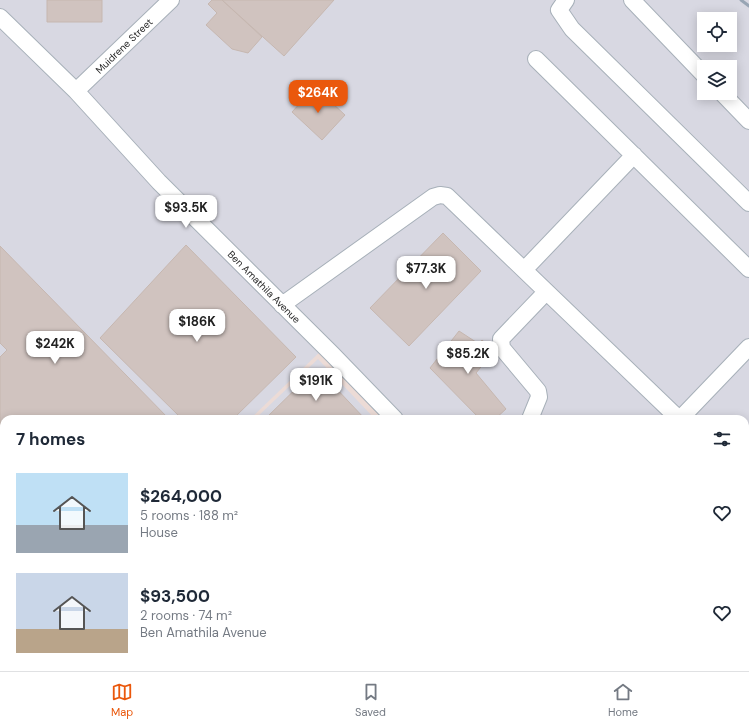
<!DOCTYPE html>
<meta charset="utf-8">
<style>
body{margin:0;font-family:"DM Sans",sans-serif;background:#f2f2f3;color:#1f2937;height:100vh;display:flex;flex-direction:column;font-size:15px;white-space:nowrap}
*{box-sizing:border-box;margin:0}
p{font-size:13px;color:#747a83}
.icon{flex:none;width:22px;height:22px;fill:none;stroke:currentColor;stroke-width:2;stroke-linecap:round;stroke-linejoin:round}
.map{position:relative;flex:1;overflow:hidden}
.sheet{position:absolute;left:0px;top:415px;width:749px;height:256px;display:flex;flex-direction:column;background:#fff;border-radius:12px 12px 0 0;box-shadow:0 2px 10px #0003}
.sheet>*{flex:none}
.fabs{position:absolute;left:697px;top:12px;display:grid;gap:8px}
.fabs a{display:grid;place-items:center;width:40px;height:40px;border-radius:0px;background:#fff;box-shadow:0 2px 10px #0003;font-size:20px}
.price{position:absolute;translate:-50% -34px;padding:0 9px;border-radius:8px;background:#fff;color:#222;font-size:13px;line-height:26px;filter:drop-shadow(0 1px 2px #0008)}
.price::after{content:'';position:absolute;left:50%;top:24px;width:12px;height:9px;margin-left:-6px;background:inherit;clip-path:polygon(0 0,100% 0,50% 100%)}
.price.selected{background:#ea580c;color:#fff}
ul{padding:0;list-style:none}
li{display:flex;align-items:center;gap:12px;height:100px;padding:0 16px}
li span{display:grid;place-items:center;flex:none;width:112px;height:80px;border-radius:0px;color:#555}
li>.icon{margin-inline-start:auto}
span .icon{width:48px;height:48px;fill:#fffc;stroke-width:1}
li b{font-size:17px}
h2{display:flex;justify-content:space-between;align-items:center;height:48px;padding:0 16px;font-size:17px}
.menu{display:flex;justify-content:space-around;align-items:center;height:56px;border-top:1px solid #e0e1e3;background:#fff;font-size:11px;color:#747a83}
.menu a{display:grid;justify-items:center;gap:2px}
.menu .selected{color:#ea580c}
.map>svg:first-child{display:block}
.industrial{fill:#d8d8e2;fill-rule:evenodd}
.building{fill:#d0c3bf;stroke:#c6b7b0}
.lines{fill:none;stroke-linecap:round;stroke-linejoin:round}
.minor-casing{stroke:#a7b0b9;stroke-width:18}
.minor{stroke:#fff;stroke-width:16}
.rail{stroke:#98a5b4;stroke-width:3}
.labels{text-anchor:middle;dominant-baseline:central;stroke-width:3;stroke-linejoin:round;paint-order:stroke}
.street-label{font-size:10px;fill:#272727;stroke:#fff}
</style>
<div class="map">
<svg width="749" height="671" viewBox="0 0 749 671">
<rect width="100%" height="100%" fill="#ecdbd6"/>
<path class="industrial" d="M0,0H749V671H704L699,667H745V419H407L324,348L250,419H4V658L0,661ZM704,19H730V45H704ZM704,67H730V93H704Z
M318,359L375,419H255Z
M4,659V667H612L616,671H0V663Z"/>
<path class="building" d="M47,0H102V22H47Z
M212,0H222L262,37L248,53L232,49L206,25L217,13L208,4Z
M222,0H334L284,56Z
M315,87L345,115L322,140L292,112Z
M443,233L481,271L409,346L370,308Z
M186,245L296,357L233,419H182L100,338Z
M0,246L169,419H4V536L0,532V357L7,350L0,343Z
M459,331L479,344L482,340L494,351L476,373L506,409L495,419H480L430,368Z
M317,368L365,419H265Z
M33,667H164L160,671H37Z
M410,667H452L456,671H406Z
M452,667H507L502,671H456Z"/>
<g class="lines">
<g class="minor-casing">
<path id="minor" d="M566,0L559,10L572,29L749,203
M632,0L704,75
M0,17L76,91L159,182L332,354L395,419
M536,59L749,269
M76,91L171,0
M722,93L749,121
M524,270L634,155
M282,305L433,197L440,195L447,196L679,419
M530,419L539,397L538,391L502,348L501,339L546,292
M680,419L749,347
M745,480L749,484
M745,637H749
M264,667L268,671
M313,667L317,671
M630,667L635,671
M665,667L670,671
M210,671L214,667
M290,671L294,667
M545,671L549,667"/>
</g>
<use href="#minor" class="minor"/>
<path class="rail" d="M741,0L749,6"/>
</g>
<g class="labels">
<g class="street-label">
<text transform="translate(124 46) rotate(-44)">Muidrene Street</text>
<text transform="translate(264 287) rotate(45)">Ben Amathila Avenue</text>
</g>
</g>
</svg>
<div class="fabs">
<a><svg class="icon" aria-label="locate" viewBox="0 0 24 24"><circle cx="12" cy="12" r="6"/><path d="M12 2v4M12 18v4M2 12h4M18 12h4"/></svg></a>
<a><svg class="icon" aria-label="layers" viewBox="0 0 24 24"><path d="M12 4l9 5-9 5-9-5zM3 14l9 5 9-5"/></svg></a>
</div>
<b class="price selected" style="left:318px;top:114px">$264K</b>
<b class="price" style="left:186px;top:229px">$93.5K</b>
<b class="price" style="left:426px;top:290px">$77.3K</b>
<b class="price" style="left:197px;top:343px">$186K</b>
<b class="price" style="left:55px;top:365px">$242K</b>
<b class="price" style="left:468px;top:375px">$85.2K</b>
<b class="price" style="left:316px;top:402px">$191K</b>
<section class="sheet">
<h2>7 homes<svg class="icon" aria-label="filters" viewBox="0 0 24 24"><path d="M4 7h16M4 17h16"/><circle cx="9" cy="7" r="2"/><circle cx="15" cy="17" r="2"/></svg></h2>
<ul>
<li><span style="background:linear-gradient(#bfe0f5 65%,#9aa5b1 0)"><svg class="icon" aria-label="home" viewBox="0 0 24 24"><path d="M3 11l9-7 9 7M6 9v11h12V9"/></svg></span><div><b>$264,000</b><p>5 rooms · 188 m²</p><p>House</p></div><svg class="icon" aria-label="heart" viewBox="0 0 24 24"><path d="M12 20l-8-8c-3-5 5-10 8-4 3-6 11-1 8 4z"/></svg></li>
<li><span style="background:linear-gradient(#c9d6e8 70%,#b9a48a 0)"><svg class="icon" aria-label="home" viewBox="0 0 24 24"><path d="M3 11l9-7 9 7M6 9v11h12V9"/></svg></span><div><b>$93,500</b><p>2 rooms · 74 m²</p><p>Ben Amathila Avenue</p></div><svg class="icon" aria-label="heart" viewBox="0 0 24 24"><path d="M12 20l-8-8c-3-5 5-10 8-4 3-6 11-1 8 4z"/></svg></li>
</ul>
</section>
</div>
<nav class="menu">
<a class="selected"><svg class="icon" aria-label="map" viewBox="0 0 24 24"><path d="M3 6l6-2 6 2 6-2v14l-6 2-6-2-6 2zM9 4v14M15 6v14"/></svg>Map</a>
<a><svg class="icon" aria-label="saved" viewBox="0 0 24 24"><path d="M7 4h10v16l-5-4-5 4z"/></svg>Saved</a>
<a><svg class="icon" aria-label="home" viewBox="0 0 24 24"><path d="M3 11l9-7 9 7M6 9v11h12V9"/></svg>Home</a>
</nav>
